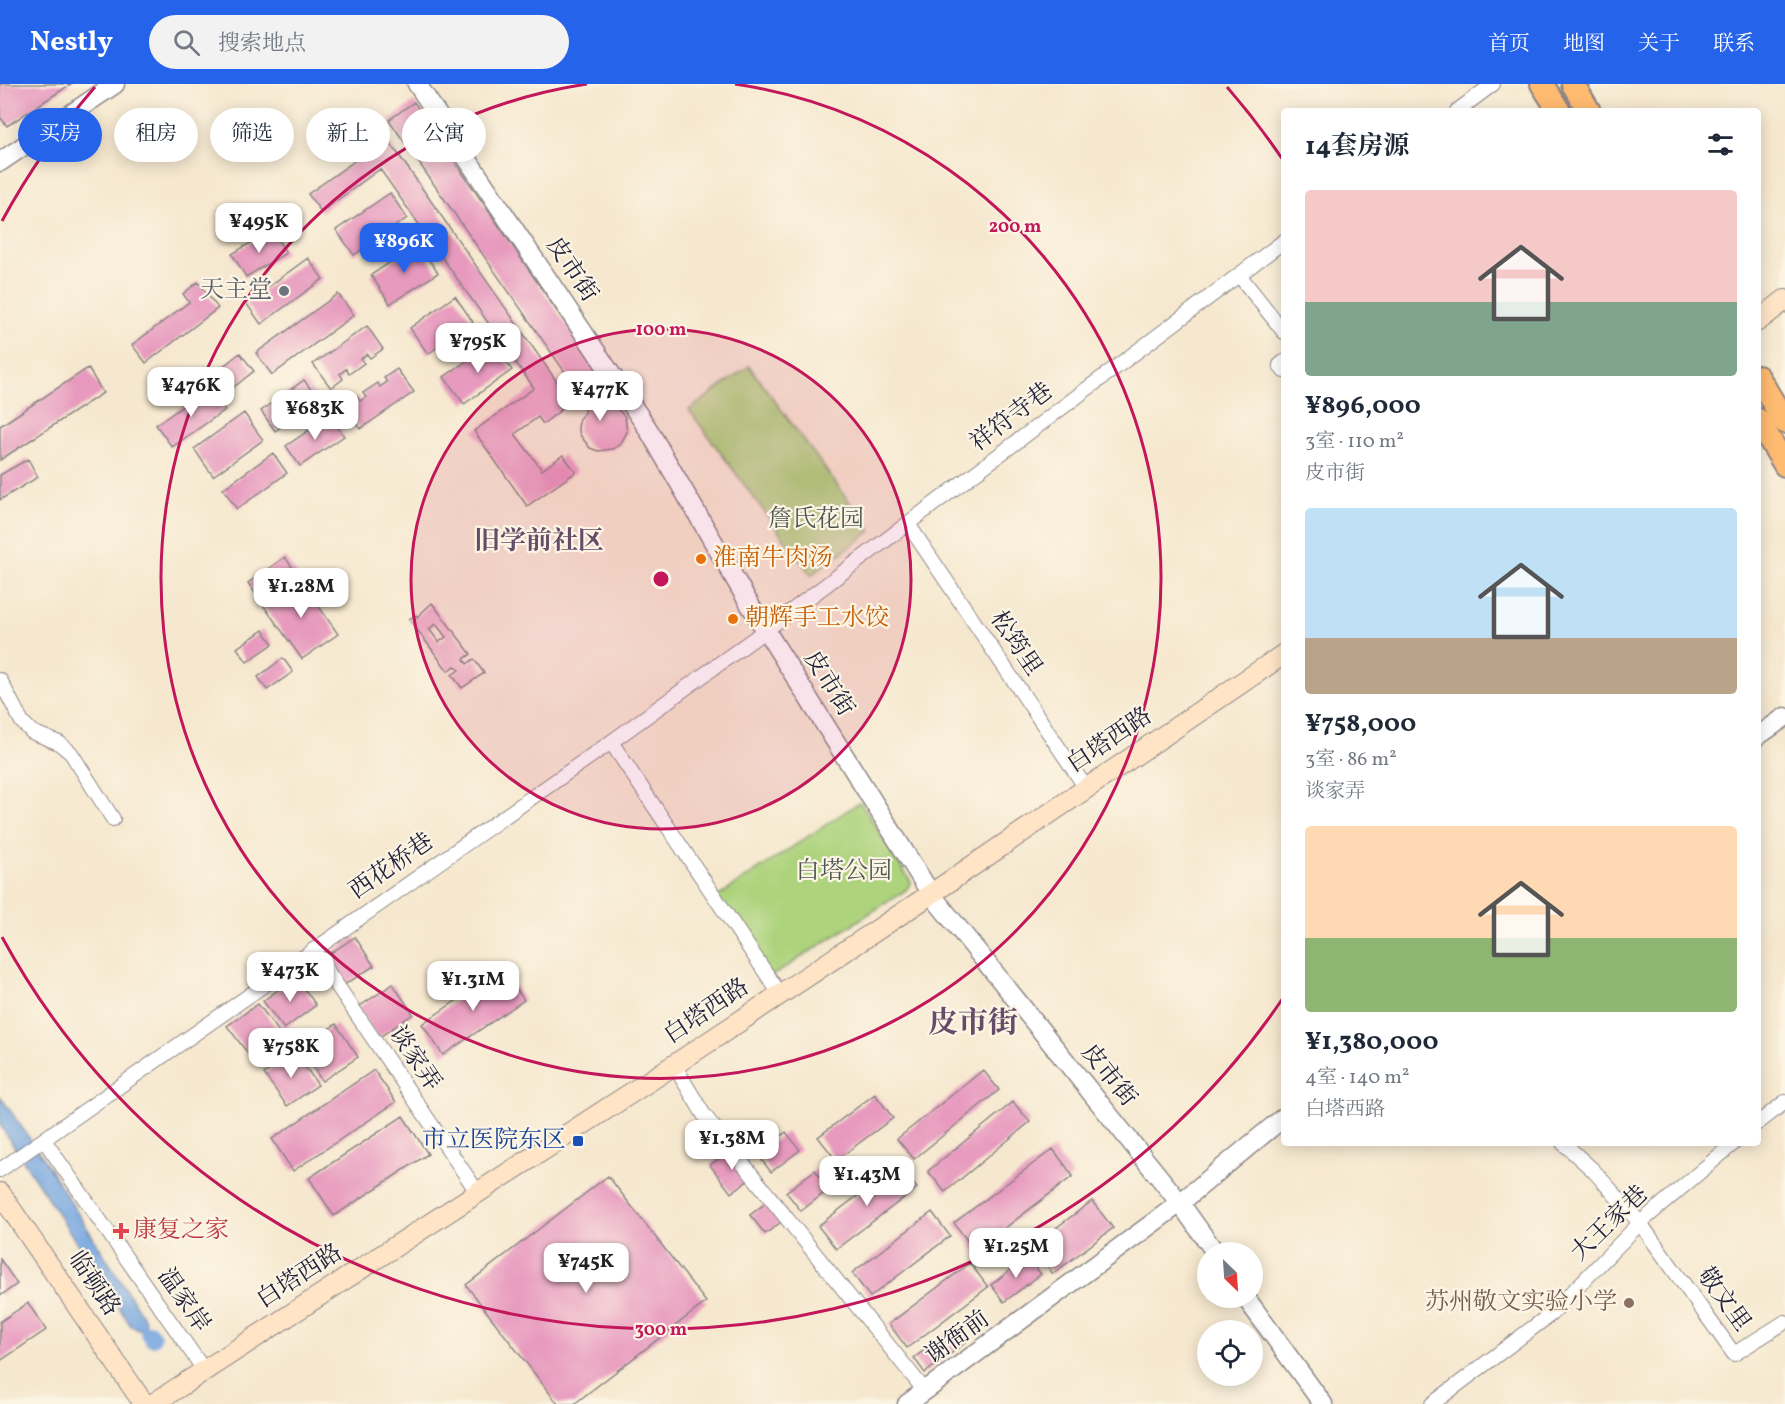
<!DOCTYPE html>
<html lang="zh">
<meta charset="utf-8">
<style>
body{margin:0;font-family:Vollkorn,"Noto Serif SC",serif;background:#f2f2f3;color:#1f2937;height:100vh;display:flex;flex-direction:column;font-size:22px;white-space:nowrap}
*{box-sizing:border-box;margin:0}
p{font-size:20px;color:#747a83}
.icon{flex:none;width:33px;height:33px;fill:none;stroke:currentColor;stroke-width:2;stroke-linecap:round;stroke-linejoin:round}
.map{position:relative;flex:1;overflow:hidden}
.details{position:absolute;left:1281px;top:24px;width:480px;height:1038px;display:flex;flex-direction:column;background:#fff;border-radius:6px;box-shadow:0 3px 15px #0003}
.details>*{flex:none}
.guide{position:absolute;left:18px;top:24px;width:570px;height:54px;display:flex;gap:12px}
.needle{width:39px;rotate:155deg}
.fabs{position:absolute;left:1197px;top:1158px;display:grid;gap:12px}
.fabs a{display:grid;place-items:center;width:66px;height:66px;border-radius:50%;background:#fff;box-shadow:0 3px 15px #0003;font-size:30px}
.price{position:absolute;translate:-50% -51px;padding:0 14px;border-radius:12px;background:#fff;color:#222;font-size:20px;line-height:39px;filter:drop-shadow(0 2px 3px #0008)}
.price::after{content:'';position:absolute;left:50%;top:36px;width:18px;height:14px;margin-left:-9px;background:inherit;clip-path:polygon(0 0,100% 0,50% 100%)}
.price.selected{background:#2563eb;color:#fff}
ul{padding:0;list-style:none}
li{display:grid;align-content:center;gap:12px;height:318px;padding:0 24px}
li span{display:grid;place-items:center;height:186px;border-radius:6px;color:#555}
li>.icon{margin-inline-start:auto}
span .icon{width:108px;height:108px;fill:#fffc;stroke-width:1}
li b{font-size:26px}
h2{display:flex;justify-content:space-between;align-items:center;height:72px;padding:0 24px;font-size:26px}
.pill{padding:0 21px;border-radius:27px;background:#fff;box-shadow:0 3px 15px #0003;font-size:21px;line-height:54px}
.pill.selected{background:#2563eb;color:#fff}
header{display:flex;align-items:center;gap:36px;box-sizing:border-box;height:84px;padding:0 30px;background:#2563eb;color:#fff}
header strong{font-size:28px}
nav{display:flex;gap:33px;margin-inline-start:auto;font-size:21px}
.search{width:420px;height:54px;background:#f2f2f3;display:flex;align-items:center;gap:15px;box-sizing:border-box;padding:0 21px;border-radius:33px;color:#747a83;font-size:22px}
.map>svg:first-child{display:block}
.green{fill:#add37d;stroke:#687a5c;stroke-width:1.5}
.water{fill:#74a6e0;stroke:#4b648e;stroke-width:1.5}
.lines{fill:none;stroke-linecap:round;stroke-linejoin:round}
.canal{stroke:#74a6e0;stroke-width:18}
.building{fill:#e799be;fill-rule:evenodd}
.minor-casing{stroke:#8c8585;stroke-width:16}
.tertiary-casing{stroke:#8c8585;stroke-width:21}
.secondary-casing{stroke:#8c8585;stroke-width:22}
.primary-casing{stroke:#8c8585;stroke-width:26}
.minor{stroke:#fff;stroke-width:14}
.tertiary{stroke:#fff;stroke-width:18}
.secondary{stroke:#ffe4c6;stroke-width:20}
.primary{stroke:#ffbb71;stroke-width:22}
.ring{fill:none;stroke:#c2185b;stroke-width:3}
.worship-dot{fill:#6b7280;stroke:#fcf5e5;stroke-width:2}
.food-dot{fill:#e8710a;stroke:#fcf5e5;stroke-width:2}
.transit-dot{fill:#1a4fb4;stroke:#fcf5e5;stroke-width:2}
.health-dot{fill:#e0444e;stroke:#fcf5e5;stroke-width:2}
.education-dot{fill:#8d6e63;stroke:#fcf5e5;stroke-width:2}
.labels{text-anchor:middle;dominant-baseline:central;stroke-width:4.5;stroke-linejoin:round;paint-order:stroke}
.street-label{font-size:24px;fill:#22223b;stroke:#fcf5e5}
.worship-label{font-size:24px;fill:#5b616d;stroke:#fcf5e5;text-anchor:end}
.park-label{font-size:24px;fill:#4c574f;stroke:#fcf5e5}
.food-label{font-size:24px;fill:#c56008;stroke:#fcf5e5;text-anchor:start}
.transit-label{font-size:24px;fill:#164399;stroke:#fcf5e5;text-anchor:end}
.health-label{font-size:24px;fill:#be3a42;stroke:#fcf5e5;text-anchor:start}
.education-label{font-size:24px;fill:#785e54;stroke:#fcf5e5;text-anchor:end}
.neighbourhood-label{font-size:26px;font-weight:bold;fill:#674c69;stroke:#fcf5e5}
.district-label{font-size:30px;font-weight:bold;fill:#674c69;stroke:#fcf5e5}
.centre{fill:#c2185b;stroke:#fcf5e5;stroke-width:3}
.ring-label{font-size:18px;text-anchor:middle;font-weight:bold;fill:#c2185b;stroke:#fcf5e5;stroke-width:4.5;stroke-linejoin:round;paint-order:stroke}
</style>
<header>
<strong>Nestly</strong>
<div class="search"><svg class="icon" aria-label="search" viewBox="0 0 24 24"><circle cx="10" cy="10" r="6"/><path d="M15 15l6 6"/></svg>搜索地点</div>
<nav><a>首页</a><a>地图</a><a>关于</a><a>联系</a></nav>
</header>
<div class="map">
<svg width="1785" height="1320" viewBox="0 0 1785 1320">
<rect width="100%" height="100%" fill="#fcf5e5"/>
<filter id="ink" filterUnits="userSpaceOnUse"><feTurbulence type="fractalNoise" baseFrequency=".0167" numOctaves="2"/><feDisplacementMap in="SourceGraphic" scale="12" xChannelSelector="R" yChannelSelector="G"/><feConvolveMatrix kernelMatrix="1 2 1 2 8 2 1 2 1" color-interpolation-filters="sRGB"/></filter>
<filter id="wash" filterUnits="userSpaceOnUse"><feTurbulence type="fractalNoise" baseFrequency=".008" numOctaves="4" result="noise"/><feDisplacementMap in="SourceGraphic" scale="24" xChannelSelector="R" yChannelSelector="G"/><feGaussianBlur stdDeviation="1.35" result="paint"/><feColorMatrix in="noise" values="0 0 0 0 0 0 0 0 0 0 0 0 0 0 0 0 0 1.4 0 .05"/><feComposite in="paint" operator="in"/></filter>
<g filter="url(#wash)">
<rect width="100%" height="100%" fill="#f6e8cf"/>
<path class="green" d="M749,282L871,447L811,491L689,326Z
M860,718L911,798L906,806L769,894L716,814Z"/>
<path class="water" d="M0,1012L39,1068L144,1234L149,1249L131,1242L0,1041Z"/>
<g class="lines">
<path class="canal" d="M149,1249L152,1253"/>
</g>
<g id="blocks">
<path class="building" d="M0,0H71L7,42L0,33Z
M414,18L598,287L576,304L389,36Z
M387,54L571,318L543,340L538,333L515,350L542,386L563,371L576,388L527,422L474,347L534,304L380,85L321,128L308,110Z
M390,109L407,134L354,171L336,146Z
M272,146L286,169L246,193L232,170Z
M418,160L438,189L390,220L371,191Z
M308,174L323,195L261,240L246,219Z
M198,198L218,224L146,279L132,261L189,218L183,210Z
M338,210L354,231L272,291L256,269Z
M455,212L473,238L428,270L410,244Z
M367,242L383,265L370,274L367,270L361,275L364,279L349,290L346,285L340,290L343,295L331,304L313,280Z
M492,259L512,286L464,320L444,293Z
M240,269L254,287L230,306L216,288Z
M88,284L103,309L0,376V342Z
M397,285L414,308L360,345L344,322L357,313L360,317L366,313L363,309L378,299L380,303L387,298L384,294Z
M304,296L319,316L275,347L261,327Z
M585,300L598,319L615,322L625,333L627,348L620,361L613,365L598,367L590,364L580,351L578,343L580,334L585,327L572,309Z
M209,304L225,326L172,363L156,341Z
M244,329L263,356L213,392L194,365Z
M330,332L344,352L300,382L286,362Z
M273,369L287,389L237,425L223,405Z
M28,375L38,393L0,416V391Z
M285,473L299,493L262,519L248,499Z
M300,495L338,550L302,575L263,521Z
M432,519L471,570L464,575L467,580L474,575L484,589L462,604L452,591L459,586L455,582L448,587L409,535L416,531L417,533ZM436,540L446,553L439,558L429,545Z
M263,546L273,560L247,578L237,564Z
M283,574L293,588L267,606L258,593Z
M355,853L374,882L341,903L322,875Z
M503,885L524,916L443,971L422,940Z
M296,893L316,921L284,945L263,917Z
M393,900L413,930L378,954L357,924Z
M258,920L280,949L249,971L227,942Z
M336,940L358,973L322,997L300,964Z
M295,968L318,1001L287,1022L264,990Z
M374,986L396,1018L293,1087L272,1055Z
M983,986L999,1006L914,1075L897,1055Z
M875,1010L893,1034L836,1076L818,1053Z
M1013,1018L1030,1038L945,1108L928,1087Z
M403,1032L428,1070L334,1132L309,1094Z
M786,1048L800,1066L771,1088L757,1070Z
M733,1065L754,1092L731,1109L710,1081Z
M1053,1065L1073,1092L975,1167L954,1139Z
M898,1081L917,1104L836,1165L818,1142Z
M815,1086L829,1105L801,1127L786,1108Z
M608,1092L706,1218L574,1320H558L466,1201Z
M774,1113L789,1132L765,1150L750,1131Z
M1092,1117L1113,1144L1053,1190L1032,1162Z
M932,1128L950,1152L870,1213L852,1189Z
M1027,1173L1041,1190L1004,1218L991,1201Z
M0,1175L17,1200L0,1212Z
M970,1179L988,1203L907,1264L889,1240Z
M28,1219L46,1246L0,1277V1238Z
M955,1243L966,1258L925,1289L914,1274Z"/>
</g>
</g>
<g filter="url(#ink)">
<use href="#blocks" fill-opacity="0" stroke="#8c8585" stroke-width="1.5"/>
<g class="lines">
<g class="minor-casing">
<path id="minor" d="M1457,27L1493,0
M1239,191L1284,248
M1284,278L1280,281L1284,287
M908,440L1086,704
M0,596L22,638L32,648L59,659L71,669L113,735
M611,658L780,910
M313,866L478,1109
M674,981L704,1031L925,1307
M1758,1039L1785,1018
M44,1056L204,1286
M1563,1059L1593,1086L1640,1139L1734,1270L1785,1238
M0,1086L611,658L766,546L1284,157
M1432,1320L1551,1230L1640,1139L1734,1059"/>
</g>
<g class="tertiary-casing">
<path id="tertiary" d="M417,0L648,345L750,521L931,810L1180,1119L1215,1168
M0,78L115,0
M1758,652L1785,633
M1246,1214L1323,1320
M907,1320L1180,1119L1284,1033"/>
</g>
<g class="secondary-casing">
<path id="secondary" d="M1758,237L1785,216
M0,1109L144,1320
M153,1320L674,981L931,810L1284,570"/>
</g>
<g class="primary-casing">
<path id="primary" d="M1542,0L1559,27
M1573,0L1589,27
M1758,293L1785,338
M1758,336L1785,381"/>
</g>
<use href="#minor" class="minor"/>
<use href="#tertiary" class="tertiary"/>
<use href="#secondary" class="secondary"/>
<use href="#primary" class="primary"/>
</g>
</g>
<circle cx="661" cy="495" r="250" fill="#c2185b" fill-opacity=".12"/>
<g class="ring">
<circle cx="661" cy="495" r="250"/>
<path d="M735 0A500 500 0 1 1 587 0"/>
<path d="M1283 914A750 750 0 0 1 2 853M2 137A750 750 0 0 1 95 3M1227 3A750 750 0 0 1 1283 76"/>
</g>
<circle class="worship-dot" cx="284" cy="207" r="6"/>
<g class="food-dot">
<circle cx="701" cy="475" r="6"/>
<circle cx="733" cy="535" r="6"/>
</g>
<rect class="transit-dot" x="572" y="1051" width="12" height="12" rx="3"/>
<path class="health-dot" d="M118 1138h6v6h6v6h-6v6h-6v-6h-6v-6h6z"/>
<circle class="education-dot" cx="1629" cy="1219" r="6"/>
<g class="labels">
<g class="street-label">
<text transform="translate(571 186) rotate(56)">皮市街</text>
<text transform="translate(1012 334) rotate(-37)">祥符寺巷</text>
<text transform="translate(1015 560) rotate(56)">松筠里</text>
<text transform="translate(828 600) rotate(58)">皮市街</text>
<text transform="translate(1110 657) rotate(-34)">白塔西路</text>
<text transform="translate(392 783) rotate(-35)">西花桥巷</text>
<text transform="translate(707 928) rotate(-34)">白塔西路</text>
<text transform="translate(414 975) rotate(56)">谈家弄</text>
<text transform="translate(1108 992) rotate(51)">皮市街</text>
<text transform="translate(1610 1140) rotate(-44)">大王家巷</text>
<text transform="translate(300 1193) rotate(-33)">白塔西路</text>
<text transform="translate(93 1200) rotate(56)">临顿路</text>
<text transform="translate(1723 1216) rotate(54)">敬文里</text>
<text transform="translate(183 1217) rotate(55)">温家岸</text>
<text transform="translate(958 1254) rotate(-36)">谢衙前</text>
</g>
<g class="worship-label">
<text x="272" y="207">天主堂</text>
</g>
<g class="park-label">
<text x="816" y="436">詹氏花园</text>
<text x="844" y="788">白塔公园</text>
</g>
<g class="food-label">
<text x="713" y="475">淮南牛肉汤</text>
<text x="745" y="535">朝辉手工水饺</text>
</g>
<g class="transit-label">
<text x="566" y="1057">市立医院东区</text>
</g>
<g class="health-label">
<text x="133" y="1147">康复之家</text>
</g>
<g class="education-label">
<text x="1617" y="1219">苏州敬文实验小学</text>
</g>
<g class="neighbourhood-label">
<text x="539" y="458">旧学前社区</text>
</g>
<g class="district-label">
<text x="973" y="940">皮市街</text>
</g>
</g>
<circle cx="661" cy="495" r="9" class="centre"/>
<g class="ring-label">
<text x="1015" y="148">200 m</text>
<text x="661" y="251">100 m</text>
<text x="661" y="1251">300 m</text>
</g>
</svg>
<div class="fabs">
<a><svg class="needle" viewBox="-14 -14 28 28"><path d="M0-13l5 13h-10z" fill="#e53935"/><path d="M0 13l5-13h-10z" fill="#747a83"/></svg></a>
<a><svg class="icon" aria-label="locate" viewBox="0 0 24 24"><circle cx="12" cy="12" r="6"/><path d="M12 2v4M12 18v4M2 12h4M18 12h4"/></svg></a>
</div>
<b class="price" style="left:259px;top:170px">¥495K</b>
<b class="price selected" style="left:404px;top:190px">¥896K</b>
<b class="price" style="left:478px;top:290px">¥795K</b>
<b class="price" style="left:191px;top:334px">¥476K</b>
<b class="price" style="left:600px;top:338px">¥477K</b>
<b class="price" style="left:315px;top:357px">¥683K</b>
<b class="price" style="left:301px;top:535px">¥1.28M</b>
<b class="price" style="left:290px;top:919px">¥473K</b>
<b class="price" style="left:473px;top:928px">¥1.31M</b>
<b class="price" style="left:291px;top:995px">¥758K</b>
<b class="price" style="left:732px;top:1087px">¥1.38M</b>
<b class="price" style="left:867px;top:1123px">¥1.43M</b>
<b class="price" style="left:1016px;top:1195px">¥1.25M</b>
<b class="price" style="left:586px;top:1210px">¥745K</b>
<div class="guide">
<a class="pill selected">买房</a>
<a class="pill">租房</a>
<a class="pill">筛选</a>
<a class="pill">新上</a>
<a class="pill">公寓</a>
</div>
<section class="details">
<h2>14套房源<svg class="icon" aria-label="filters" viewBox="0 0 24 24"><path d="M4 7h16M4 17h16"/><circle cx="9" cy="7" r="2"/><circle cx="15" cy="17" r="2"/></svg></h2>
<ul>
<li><span style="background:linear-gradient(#f6c9c9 60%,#7fa58c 0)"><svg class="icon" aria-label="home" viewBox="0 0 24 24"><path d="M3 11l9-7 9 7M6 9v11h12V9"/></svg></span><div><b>¥896,000</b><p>3室 · 110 m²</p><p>皮市街</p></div></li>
<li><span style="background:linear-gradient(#bfe0f5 70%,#b9a48a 0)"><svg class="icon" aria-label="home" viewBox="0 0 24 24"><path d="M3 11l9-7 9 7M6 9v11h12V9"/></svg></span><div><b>¥758,000</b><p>3室 · 86 m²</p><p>谈家弄</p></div></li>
<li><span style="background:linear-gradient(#ffd9b3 60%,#8fb573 0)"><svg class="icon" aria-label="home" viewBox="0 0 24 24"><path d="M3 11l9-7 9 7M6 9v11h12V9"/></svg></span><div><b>¥1,380,000</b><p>4室 · 140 m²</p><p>白塔西路</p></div></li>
</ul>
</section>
</div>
